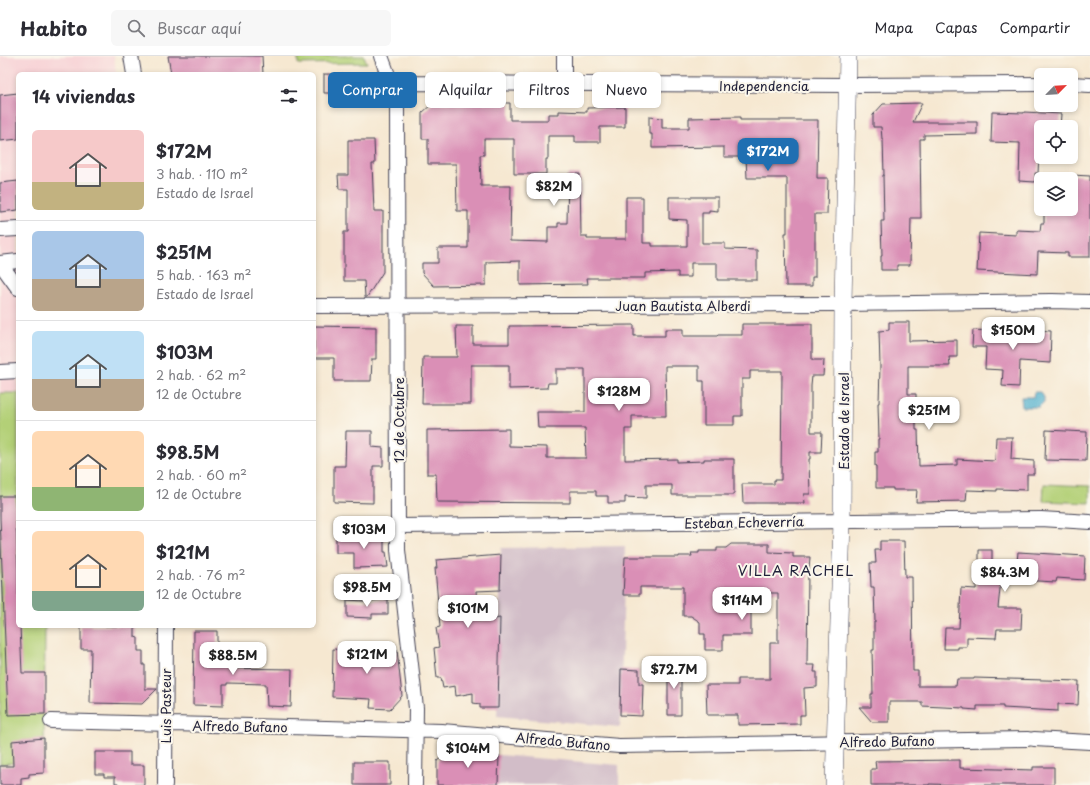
<!DOCTYPE html>
<html lang="es">
<meta charset="utf-8">
<style>
body{margin:0;font-family:"Playpen Sans",sans-serif;background:#f7f7f7;color:#2b2b33;height:100vh;display:flex;flex-direction:column;font-size:15px;white-space:nowrap}
*{box-sizing:border-box;margin:0}
p{font-size:13px;color:#7c7c81}
.icon{flex:none;width:22px;height:22px;fill:none;stroke:currentColor;stroke-width:2;stroke-linecap:round;stroke-linejoin:round}
.map{position:relative;flex:1;overflow:hidden}
.sheet{position:absolute;left:16px;top:16px;width:300px;height:556px;display:flex;flex-direction:column;background:#fff;border-radius:6px;box-shadow:0 2px 6px #0003}
.sheet>*{flex:none}
.banner{position:absolute;left:328px;top:16px;width:380px;height:36px;display:flex;gap:8px}
.needle{width:26px;rotate:66deg}
.fabs{position:absolute;left:1034px;top:12px;display:grid;gap:8px}
.fabs a{display:grid;place-items:center;width:44px;height:44px;border-radius:6px;background:#fff;box-shadow:0 2px 6px #0003;font-size:20px}
.price{position:absolute;translate:-50% -34px;padding:0 9px;border-radius:8px;background:#fff;color:#222;font-size:13px;line-height:26px;filter:drop-shadow(0 1px 2px #0008)}
.price::after{content:'';position:absolute;left:50%;top:24px;width:12px;height:9px;margin-left:-6px;background:inherit;clip-path:polygon(0 0,100% 0,50% 100%)}
.price.current{background:#1f6fb2;color:#fff}
ul{padding:0;list-style:none}
li{display:flex;align-items:center;gap:12px;height:100px;padding:0 16px}
li+li{border-top:1px solid #e1e1e2}
li span{display:grid;place-items:center;flex:none;width:112px;height:80px;border-radius:6px;color:#555}
li>.icon{margin-inline-start:auto}
span .icon{width:48px;height:48px;fill:#fffc;stroke-width:1}
li b{font-size:17px}
h2{display:flex;justify-content:space-between;align-items:center;height:48px;padding:0 16px;font-size:17px}
.tag{padding:0 14px;border-radius:6px;background:#fff;box-shadow:0 2px 6px #0003;font-size:14px;line-height:36px}
.tag.current{background:#1f6fb2;color:#fff}
header{display:flex;align-items:center;gap:24px;box-sizing:border-box;height:56px;padding:0 20px;background:#fff;border-bottom:1px solid #e1e1e2}
header strong{font-size:19px}
nav{display:flex;gap:22px;margin-inline-start:auto;font-size:14px}
.search{width:280px;height:36px;background:#f7f7f7;display:flex;align-items:center;gap:10px;box-sizing:border-box;padding:0 14px;border-radius:6px;color:#7c7c81;font-size:15px}
.map>svg:first-child{display:block}
.built{fill:#f7cfd4}
.industrial{fill:#d2bdc8}
.green{fill:#b3d077;stroke:#6a7959}
.water{fill:#4daecc;stroke:#386884}
.building{fill:#da8fb6}
.lines{fill:none;stroke-linecap:round;stroke-linejoin:round}
.minor-casing{stroke:#424052;stroke-width:16}
.tertiary-casing{stroke:#424052;stroke-width:18}
.minor{stroke:#fff;stroke-width:14}
.tertiary{stroke:#fff;stroke-width:17}
.labels{text-anchor:middle;dominant-baseline:central;stroke-width:4;stroke-linejoin:round;paint-order:stroke}
.street-label{font-size:13px;fill:#22223b;stroke:#fbf7ec}
.neighbourhood-label{font-size:14px;letter-spacing:1px;fill:#22223b;stroke:#fbf7ec}
</style>
<header>
<strong>Habito</strong>
<div class="search"><svg class="icon" aria-label="search" viewBox="0 0 24 24"><circle cx="10" cy="10" r="6"/><path d="M15 15l6 6"/></svg>Buscar aquí</div>
<nav><a>Mapa</a><a>Capas</a><a>Compartir</a></nav>
</header>
<div class="map">
<svg width="1090" height="729" viewBox="0 0 1090 729">
<rect width="100%" height="100%" fill="#fbf7ec"/>
<filter id="ink" filterUnits="userSpaceOnUse"><feTurbulence type="fractalNoise" baseFrequency=".025" numOctaves="2"/><feDisplacementMap in="SourceGraphic" scale="8" xChannelSelector="R" yChannelSelector="G"/><feConvolveMatrix kernelMatrix="1 2 1 2 8 2 1 2 1" color-interpolation-filters="sRGB"/></filter>
<filter id="wash" filterUnits="userSpaceOnUse"><feTurbulence type="fractalNoise" baseFrequency=".012" numOctaves="4" result="noise"/><feDisplacementMap in="SourceGraphic" scale="16" xChannelSelector="R" yChannelSelector="G"/><feGaussianBlur stdDeviation="0.9" result="paint"/><feColorMatrix in="noise" values="0 0 0 0 0 0 0 0 0 0 0 0 0 0 0 0 0 1.4 0 .05"/><feComposite in="paint" operator="in"/></filter>
<g filter="url(#wash)">
<rect width="100%" height="100%" fill="#f6e8d1"/>
<path class="built" d="M0,0H114L116,18H18V337H0Z"/>
<path class="industrial" d="M625,490L620,671L497,660L501,492Z
M499,699L619,709V729H498Z"/>
<path class="green" d="M298,0H364L367,7L298,8Z
M0,337H18V570H45L44,705L0,708Z
M1044,428L1090,430V447L1043,445Z"/>
<path class="water" d="M1034,336H1040L1044,341V346L1039,351H1022L1021,341H1033Z"/>
<g id="blocks">
<path class="building" d="M168,0H262L263,18H171Z
M324,18L368,19V48L337,47V37H324Z
M18,37V83L0,85V39Z
M433,47H510V64H548V58H559V55L587,56V52L625,51V71H600V86H575V80H548V103H546V118H514V83H484V99H480L481,130H511L510,185L548,186V171H558V167H567L568,118H580L581,180H587V183H626V141H643V187H652V190H687V164L669,163V141H718V155L709,154V157H702V187H725V193L757,194V224H717V207H691V221H678V216L645,217V222H587L588,228L520,229V205L486,206V229L434,230L422,217V207H438V192H468V155H457L456,108H428V83H422V57Z
M922,47L913,66H977V78L924,79V83H920L921,162H911L910,209H897V214H881V200H882L881,165H884L883,119H884L883,83H882L881,71H873V59L883,48Z
M992,56L1024,57V56L1061,58L1060,71H1041V98H1039L1038,117H1035V126L1019,125L1020,87L991,86Z
M649,61L662,62V72H689V62L740,61V64H818L817,122H828L827,158H815V221H812V230H786L785,177H787V122H747L746,101H724V91L652,92V78H649Z
M348,84H374L375,108H372L374,155H383V216L367,241H365L364,225H344V176H348V133H339L338,119H348Z
M1071,119L1090,120V201H1068V197L1038,196L1037,218L977,215L979,177L1016,179V174L1040,175L1041,167H1044V153H1071Z
M18,125V154L0,156V127Z
M889,266H909V285L957,284V301H949L950,310H908V338H916V374H918L919,410L957,409V403L995,405L996,381H1012L1011,403L1034,405V418H1027V434L997,433V435L967,434L966,445L916,446L917,434H893V432H876V410H875V396H878V383H879L878,347H879L880,310L879,275L889,274Z
M742,268H812V304H824L823,320H812L811,330V376H822L821,396H810V403H809L810,438H804L805,447H743L742,428H774V424H781L782,315H750V323H742V360H734V369H704V325H699V310H665L666,360H632V373H625V404L677,403V406L704,405V403H734V439H672V429H646V442L625,441V447H608V440H596V435H570V447L437,446L436,418H427V374L509,373V390L547,391V402H586L585,372H538L537,356H585V313H556V327H548L547,332L509,333V309H471V348H422L423,301H457L456,270H473V288H509V270L634,269V280H665V273H683V280H717L718,279H742Z
M314,270L376,271V303H372L371,325H334V302H314Z
M1013,273L1051,275L1050,307L1020,305L1019,331L1002,330L1003,314L985,313L986,291H972L973,274L1012,276Z
M1046,374L1087,376L1086,405L1045,404Z
M346,375H372V391L383,392V410H373V447L334,446V410H345Z
M0,440H15L18,514V570H20L22,617H45V658L8,659L0,463Z
M336,479H384V496H386L388,511L354,512V497H336Z
M880,485H904L905,521H912L913,615H918V630H956L957,623H974V622L1079,625L1078,649L1058,648V655L1003,652V650H977V654L964,653V652L922,650V646H889V666H872L859,651H871V638H873L872,594H874V566H875L874,531H871L870,507H876L875,494H880Z
M731,488H769V496L793,497V501H810L809,514H808L807,609H815L814,616H817V631L804,632L805,659H800V668L738,669V659H707L706,629H738V623H770V587H778V537H751V579H723V594H705V578H700V566L691,560H683V531H640V539H623L625,501H679V500H692L691,497H699V495H717V492H726Z
M979,494H992V505L1017,506L1018,496L1085,500L1084,524L1057,522L1056,526L1001,523L998,552H1022L1021,573H997L996,582L967,581V591H958V593H944L945,572H959L961,532L976,533L977,510L979,511Z
M501,499L500,534L476,535L479,565L500,562L498,652H480V648L473,647V637L456,640L455,630L443,632L441,622H437L434,592L439,591L436,572L440,571L435,512H437L436,504Z
M388,543V558H372V562L347,561V544L364,545Z
M81,570H135V581L138,582V595H143V609H145V633H157L142,648L90,647L91,593H81Z
M194,575H217V599H222V604H224V612L292,613L291,651L267,650L266,628L227,627V629H223V650L193,649Z
M346,588H380V594H397L402,640L390,653L370,652L371,643L332,641L333,593L346,594Z
M668,609H681V659H668Z
M621,613L639,614V628H643L642,660L620,659Z
M44,682V717L29,718V721L21,722V729H0V710H13L12,685Z
M449,695L499,699L498,729H437V705Z
M95,696H130V709H144V729H118V727H115V721H104V718H95Z
M960,704V712L1033,714V711H1054V729H961L929,728V729H871V713H876L875,705Z
M354,706H390V729H354Z"/>
</g>
</g>
<g filter="url(#ink)">
<use href="#blocks" fill-opacity="0" stroke="#424052" stroke-width="1"/>
<g class="lines">
<g class="minor-casing">
<path id="minor" d="M131,0L134,18
M381,0L397,44L398,494L416,652L415,729
M391,27L848,29L1041,28
M564,28V0
M1071,28L1090,29
M0,174L18,173
M0,207L18,232
M0,207L18,205
M314,250L843,248L1052,245L1090,246
M0,316L18,315
M398,470L1041,463L1090,466
M51,665L442,675L619,690L1028,683
M1034,683L1090,686
M165,729L166,570"/>
</g>
<g class="tertiary-casing">
<path id="tertiary" d="M834,729L842,465L843,248L848,0"/>
</g>
<use href="#minor" class="minor"/>
<use href="#tertiary" class="tertiary"/>
</g>
</g>
<g class="labels">
<g class="street-label">
<text x="764" y="29">Independencia</text>
<text x="683" y="249">Juan Bautista Alberdi</text>
<text transform="translate(398 364) rotate(-90)">12 de Octubre</text>
<text transform="translate(843 365) rotate(-90)">Estado de Israel</text>
<text transform="translate(744 466) rotate(-1)">Esteban Echeverría</text>
<text transform="translate(165 650) rotate(-90)">Luis Pasteur</text>
<text transform="translate(240 670) rotate(1)">Alfredo Bufano</text>
<text transform="translate(563 685) rotate(5)">Alfredo Bufano</text>
<text transform="translate(887 685) rotate(-1)">Alfredo Bufano</text>
</g>
<g class="neighbourhood-label">
<text x="796" y="514">VILLA RACHEL</text>
</g>
</g>
</svg>
<div class="fabs">
<a><svg class="needle" viewBox="-14 -14 28 28"><path d="M0-13l5 13h-10z" fill="#e53935"/><path d="M0 13l5-13h-10z" fill="#7c7c81"/></svg></a>
<a><svg class="icon" aria-label="locate" viewBox="0 0 24 24"><circle cx="12" cy="12" r="6"/><path d="M12 2v4M12 18v4M2 12h4M18 12h4"/></svg></a>
<a><svg class="icon" aria-label="layers" viewBox="0 0 24 24"><path d="M12 4l9 5-9 5-9-5zM3 14l9 5 9-5"/></svg></a>
</div>
<b class="price current" style="left:768px;top:116px">$172M</b>
<b class="price" style="left:554px;top:151px">$82M</b>
<b class="price" style="left:1013px;top:295px">$150M</b>
<b class="price" style="left:619px;top:356px">$128M</b>
<b class="price" style="left:929px;top:375px">$251M</b>
<b class="price" style="left:364px;top:494px">$103M</b>
<b class="price" style="left:1005px;top:537px">$84.3M</b>
<b class="price" style="left:367px;top:552px">$98.5M</b>
<b class="price" style="left:742px;top:565px">$114M</b>
<b class="price" style="left:468px;top:573px">$101M</b>
<b class="price" style="left:367px;top:619px">$121M</b>
<b class="price" style="left:233px;top:620px">$88.5M</b>
<b class="price" style="left:674px;top:634px">$72.7M</b>
<b class="price" style="left:468px;top:713px">$104M</b>
<div class="banner">
<a class="tag current">Comprar</a>
<a class="tag">Alquilar</a>
<a class="tag">Filtros</a>
<a class="tag">Nuevo</a>
</div>
<section class="sheet">
<h2>14 viviendas<svg class="icon" aria-label="filters" viewBox="0 0 24 24"><path d="M4 7h16M4 17h16"/><circle cx="9" cy="7" r="2"/><circle cx="15" cy="17" r="2"/></svg></h2>
<ul>
<li><span style="background:linear-gradient(#f6c9c9 65%,#c2b280 0)"><svg class="icon" aria-label="home" viewBox="0 0 24 24"><path d="M3 11l9-7 9 7M6 9v11h12V9"/></svg></span><div><b>$172M</b><p>3 hab. · 110 m²</p><p>Estado de Israel</p></div></li>
<li><span style="background:linear-gradient(#a9c7e8 60%,#b9a48a 0)"><svg class="icon" aria-label="home" viewBox="0 0 24 24"><path d="M3 11l9-7 9 7M6 9v11h12V9"/></svg></span><div><b>$251M</b><p>5 hab. · 163 m²</p><p>Estado de Israel</p></div></li>
<li><span style="background:linear-gradient(#bfe0f5 60%,#b9a48a 0)"><svg class="icon" aria-label="home" viewBox="0 0 24 24"><path d="M3 11l9-7 9 7M6 9v11h12V9"/></svg></span><div><b>$103M</b><p>2 hab. · 62 m²</p><p>12 de Octubre</p></div></li>
<li><span style="background:linear-gradient(#ffd9b3 70%,#8fb573 0)"><svg class="icon" aria-label="home" viewBox="0 0 24 24"><path d="M3 11l9-7 9 7M6 9v11h12V9"/></svg></span><div><b>$98.5M</b><p>2 hab. · 60 m²</p><p>12 de Octubre</p></div></li>
<li><span style="background:linear-gradient(#ffd9b3 75%,#7fa58c 0)"><svg class="icon" aria-label="home" viewBox="0 0 24 24"><path d="M3 11l9-7 9 7M6 9v11h12V9"/></svg></span><div><b>$121M</b><p>2 hab. · 76 m²</p><p>12 de Octubre</p></div></li>
</ul>
</section>
</div>
